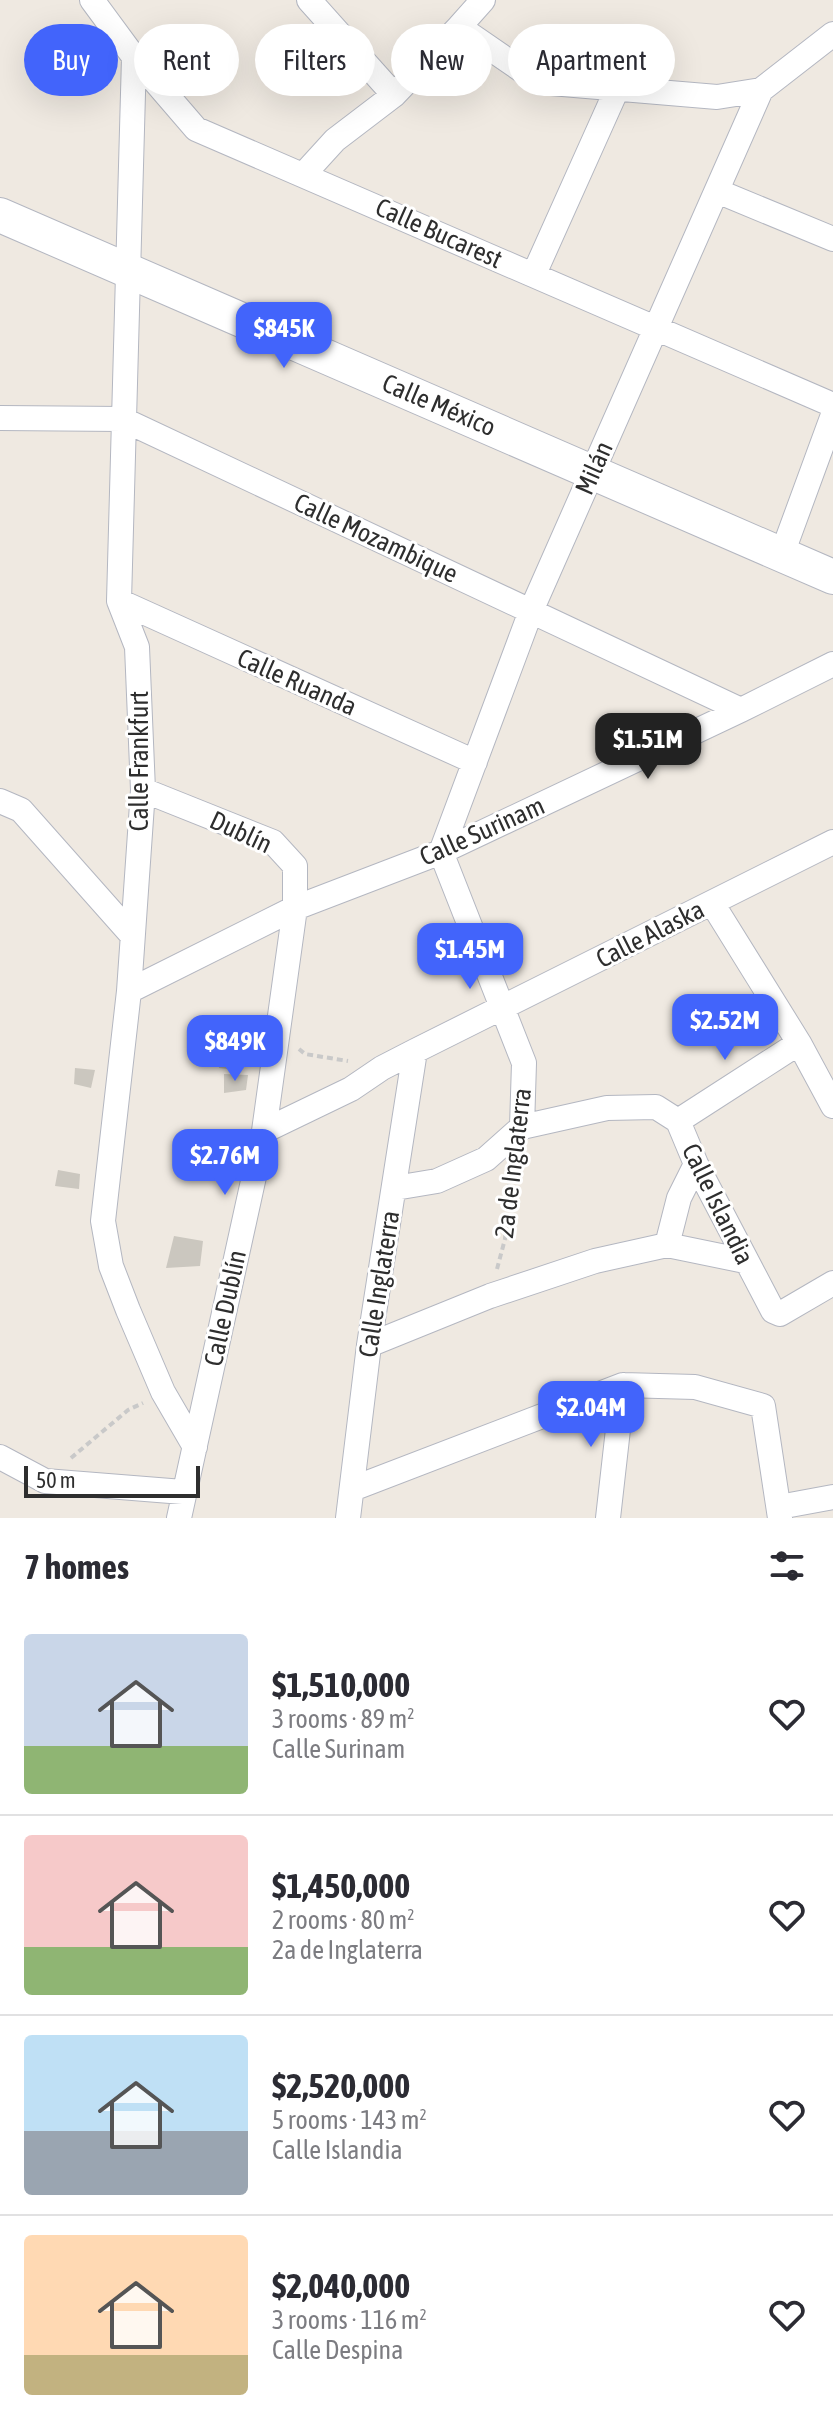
<!DOCTYPE html>
<meta charset="utf-8">
<style>
body{margin:0;font-family:"Asap Condensed",sans-serif;background:#f7f7f7;color:#2b2b33;height:100vh;display:flex;flex-direction:column;font-size:30px;white-space:nowrap}
*{box-sizing:border-box;margin:0}
p{font-size:26px;color:#7c7c81}
.icon{flex:none;width:44px;height:44px;fill:none;stroke:currentColor;stroke-width:2;stroke-linecap:round;stroke-linejoin:round}
.map{position:relative;height:1518px;overflow:hidden}
.panel{display:flex;flex-direction:column;background:#fff;flex:1}
.panel>*{flex:none}
.hud{position:absolute;left:24px;top:24px;width:786px;height:72px;display:flex;gap:16px}
.scale{position:absolute;left:24px;bottom:20px;width:176px;box-sizing:border-box;padding-left:8px;border:4px solid #2e2e2e;border-top:0;font-size:22px;line-height:28px;white-space:nowrap;color:#2e2e2e;-webkit-text-stroke:6px #fff;paint-order:stroke}
.price{position:absolute;translate:-50% -68px;padding:0 18px;border-radius:16px;background:#4264fb;color:#fff;font-size:26px;line-height:52px;filter:drop-shadow(0 2px 4px #0008)}
.price::after{content:'';position:absolute;left:50%;top:48px;width:24px;height:18px;margin-left:-12px;background:inherit;clip-path:polygon(0 0,100% 0,50% 100%)}
.price.on{background:#222;color:#fff}
ul{padding:0;list-style:none}
li{display:flex;align-items:center;gap:24px;height:200px;padding:0 24px}
li+li{border-top:2px solid #e1e1e2}
li span{display:grid;place-items:center;flex:none;width:224px;height:160px;border-radius:8px;color:#555}
li>.icon{margin-inline-start:auto}
span .icon{width:96px;height:96px;fill:#fffc;stroke-width:1}
li b{font-size:34px}
h2{display:flex;justify-content:space-between;align-items:center;height:96px;padding:0 24px;font-size:34px}
.tag{padding:0 28px;border-radius:36px;background:#fff;box-shadow:0 8px 32px #0002;font-size:28px;line-height:72px}
.tag.on{background:#4264fb;color:#fff}
.map>svg:first-child{display:block}
.building{fill:#cbc7bf}
.lines{fill:none;stroke-linecap:round;stroke-linejoin:round}
.street-casing{stroke:#b4b7c1;stroke-width:26}
.secondary-casing{stroke:#b4b7c1;stroke-width:36}
.path{stroke:#c9c9c9;stroke-width:4;stroke-dasharray:6 4;stroke-linecap:butt}
.street{stroke:#fff;stroke-width:24}
.secondary{stroke:#fff;stroke-width:34}
.labels{text-anchor:middle;dominant-baseline:central;stroke-width:6;stroke-linejoin:round;paint-order:stroke}
.street-label{font-size:26px;fill:#2e2e2e;stroke:#fff}
</style>
<div class="map">
<svg width="833" height="1518" viewBox="0 0 833 1518">
<rect width="100%" height="100%" fill="#efe9e1"/>
<path class="building" d="M218,1052L239,1055L237,1070L219,1068Z
M75,1068L95,1070L91,1088L74,1084Z
M224,1074L248,1075L246,1090L224,1093Z
M58,1170L80,1174L79,1189L55,1186Z
M174,1236L203,1241L200,1266L166,1268Z"/>
<g class="lines">
<g class="street-casing">
<path id="street" d="M92,0L134,57L196,129L833,405
M309,0L394,95
M459,27L483,0
M134,57L119,601L137,647L143,790L129,991L103,1221L111,1266L128,1310L163,1392L195,1447
M304,174L335,140L394,95L459,27L539,82L717,97L761,90L833,34
M717,191L833,239
M534,274L617,89
M0,418L122,419L741,710
M782,554L833,415
M119,601L475,762
M143,790L273,842L295,866V908L264,1131L179,1518
M0,801L21,810L131,934
M441,852L531,611L761,90
M441,852L524,1063L522,1127
M712,903L799,1043L833,1106
M129,991L295,908L441,852L741,710L833,664
M678,1121L696,1164L773,1311L780,1314L833,1283
M678,1121L799,1043
M264,1131L351,1089L382,1068L415,1051L833,842
M395,1188L437,1181L486,1159L522,1127L607,1108L656,1107L678,1121
M667,1245L679,1198L696,1164
M369,1345L490,1296L595,1261L667,1245L745,1261
M0,1457L45,1481L183,1492
M352,1489L623,1385L695,1387L763,1406L780,1518
M779,1507L833,1497
M348,1518L369,1345L415,1051
M608,1518L623,1385"/>
</g>
<g class="secondary-casing">
<path id="secondary" d="M0,215L833,577"/>
</g>
<path class="path" d="M299,1049L305,1054L348,1061
M497,1269L505,1239L510,1171
M71,1458L128,1410L143,1403"/>
<use href="#street" class="street"/>
<use href="#secondary" class="secondary"/>
</g>
<g class="labels">
<g class="street-label">
<text transform="translate(439 233) rotate(24)">Calle Bucarest</text>
<text transform="translate(439 405) rotate(23)">Calle México</text>
<text transform="translate(594 468) rotate(-66)">Milán</text>
<text transform="translate(376 538) rotate(25)">Calle Mozambique</text>
<text transform="translate(297 682) rotate(24)">Calle Ruanda</text>
<text transform="translate(139 761) rotate(-90)">Calle Frankfurt</text>
<text transform="translate(482 831) rotate(-24)">Calle Surinam</text>
<text transform="translate(241 832) rotate(25)">Dublín</text>
<text transform="translate(650 934) rotate(-27)">Calle Alaska</text>
<text transform="translate(513 1163) rotate(-83)">2a de Inglaterra</text>
<text transform="translate(718 1204) rotate(64)">Calle Islandia</text>
<text transform="translate(379 1284) rotate(-81)">Calle Inglaterra</text>
<text transform="translate(225 1308) rotate(-78)">Calle Dublín</text>
</g>
</g>
</svg>
<div class="scale">50 m</div>
<b class="price" style="left:284px;top:370px">$845K</b>
<b class="price on" style="left:648px;top:781px">$1.51M</b>
<b class="price" style="left:470px;top:991px">$1.45M</b>
<b class="price" style="left:725px;top:1062px">$2.52M</b>
<b class="price" style="left:235px;top:1083px">$849K</b>
<b class="price" style="left:225px;top:1197px">$2.76M</b>
<b class="price" style="left:591px;top:1449px">$2.04M</b>
<div class="hud">
<a class="tag on">Buy</a>
<a class="tag">Rent</a>
<a class="tag">Filters</a>
<a class="tag">New</a>
<a class="tag">Apartment</a>
</div>
</div>
<section class="panel">
<h2>7 homes<svg class="icon" aria-label="filters" viewBox="0 0 24 24"><path d="M4 7h16M4 17h16"/><circle cx="9" cy="7" r="2"/><circle cx="15" cy="17" r="2"/></svg></h2>
<ul>
<li><span style="background:linear-gradient(#c9d6e8 70%,#8fb573 0)"><svg class="icon" aria-label="home" viewBox="0 0 24 24"><path d="M3 11l9-7 9 7M6 9v11h12V9"/></svg></span><div><b>$1,510,000</b><p>3 rooms · 89 m²</p><p>Calle Surinam</p></div><svg class="icon" aria-label="heart" viewBox="0 0 24 24"><path d="M12 20l-8-8c-3-5 5-10 8-4 3-6 11-1 8 4z"/></svg></li>
<li><span style="background:linear-gradient(#f6c9c9 70%,#8fb573 0)"><svg class="icon" aria-label="home" viewBox="0 0 24 24"><path d="M3 11l9-7 9 7M6 9v11h12V9"/></svg></span><div><b>$1,450,000</b><p>2 rooms · 80 m²</p><p>2a de Inglaterra</p></div><svg class="icon" aria-label="heart" viewBox="0 0 24 24"><path d="M12 20l-8-8c-3-5 5-10 8-4 3-6 11-1 8 4z"/></svg></li>
<li><span style="background:linear-gradient(#bfe0f5 60%,#9aa5b1 0)"><svg class="icon" aria-label="home" viewBox="0 0 24 24"><path d="M3 11l9-7 9 7M6 9v11h12V9"/></svg></span><div><b>$2,520,000</b><p>5 rooms · 143 m²</p><p>Calle Islandia</p></div><svg class="icon" aria-label="heart" viewBox="0 0 24 24"><path d="M12 20l-8-8c-3-5 5-10 8-4 3-6 11-1 8 4z"/></svg></li>
<li><span style="background:linear-gradient(#ffd9b3 75%,#c2b280 0)"><svg class="icon" aria-label="home" viewBox="0 0 24 24"><path d="M3 11l9-7 9 7M6 9v11h12V9"/></svg></span><div><b>$2,040,000</b><p>3 rooms · 116 m²</p><p>Calle Despina</p></div><svg class="icon" aria-label="heart" viewBox="0 0 24 24"><path d="M12 20l-8-8c-3-5 5-10 8-4 3-6 11-1 8 4z"/></svg></li>
</ul>
</section>
